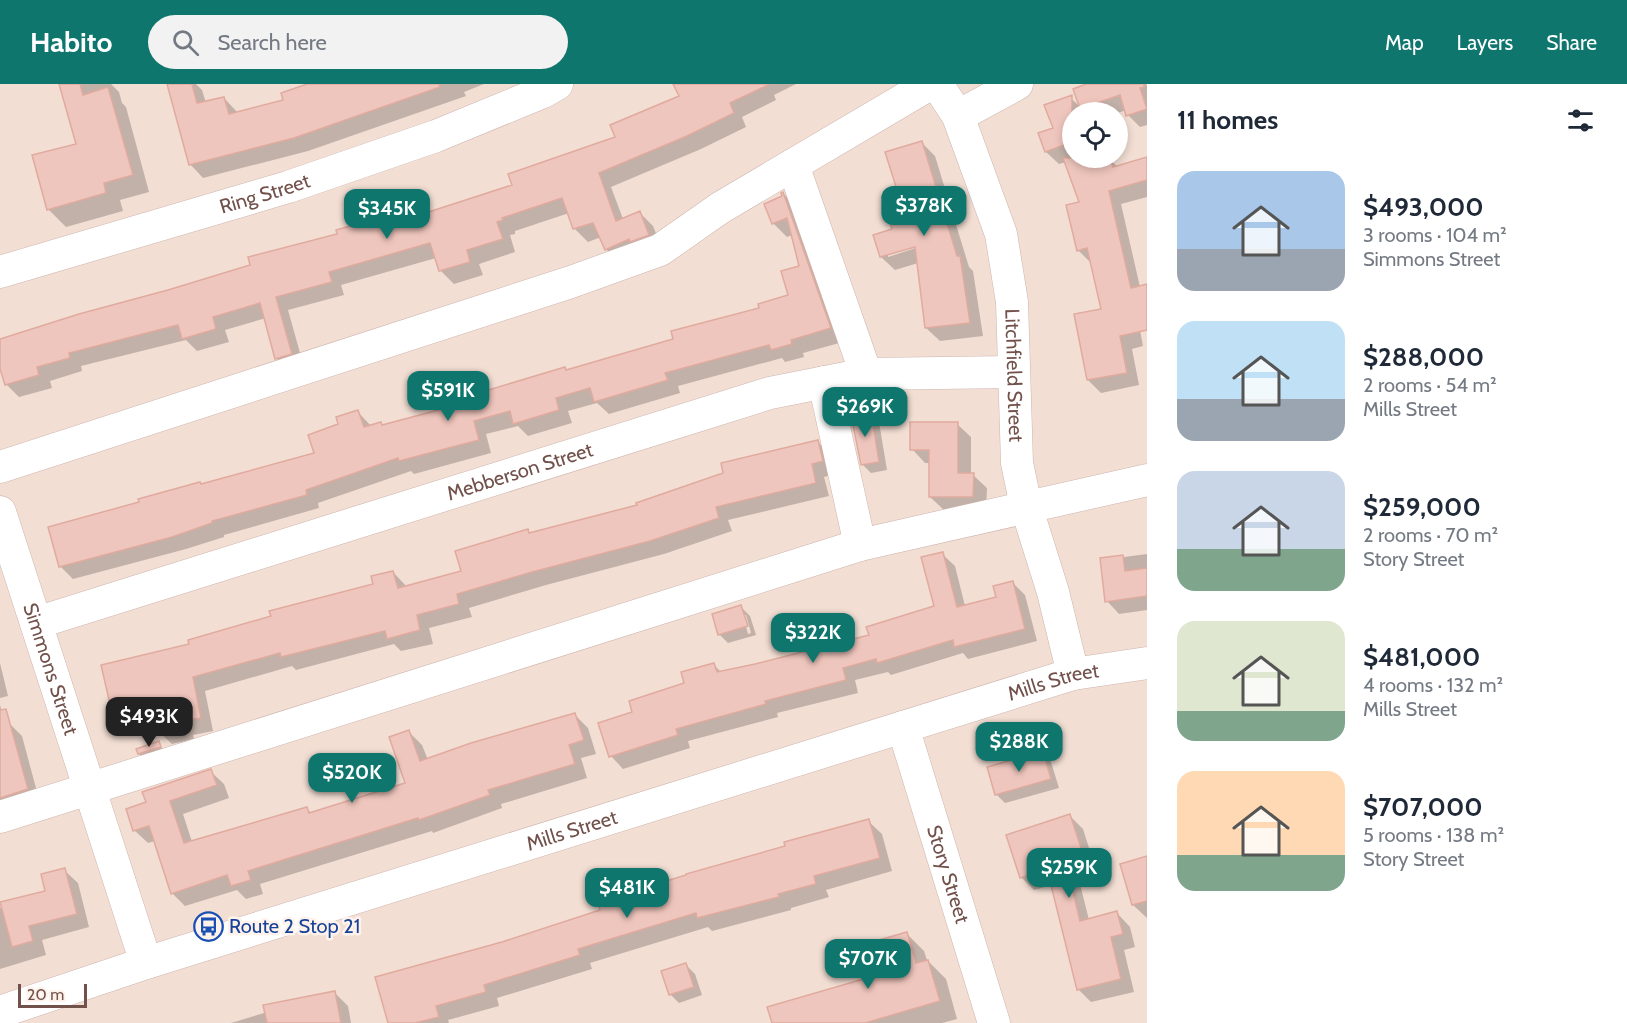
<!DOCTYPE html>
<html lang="en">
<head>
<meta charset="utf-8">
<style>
	body { margin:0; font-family:Cabin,sans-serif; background:#f2f2f3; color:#1f2937; height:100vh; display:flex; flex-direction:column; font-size:22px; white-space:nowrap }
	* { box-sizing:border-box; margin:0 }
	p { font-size:20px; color:#747a83 }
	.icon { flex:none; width:33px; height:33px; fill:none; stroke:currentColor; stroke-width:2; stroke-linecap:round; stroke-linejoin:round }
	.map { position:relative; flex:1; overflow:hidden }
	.details { display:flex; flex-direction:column; background:#fff; width:480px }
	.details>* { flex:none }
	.buttons { position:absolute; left:1062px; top:18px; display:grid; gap:12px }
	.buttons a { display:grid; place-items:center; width:66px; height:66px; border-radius:50%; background:#fff; box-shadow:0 3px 9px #0003; font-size:30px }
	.scale { position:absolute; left:18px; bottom:15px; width:69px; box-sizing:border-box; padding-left:6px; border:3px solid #72514b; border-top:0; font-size:16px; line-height:21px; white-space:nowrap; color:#72514b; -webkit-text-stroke:4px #fef2ea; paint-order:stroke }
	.price { position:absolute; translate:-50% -51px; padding:0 14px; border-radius:12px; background:#0f766e; color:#fff; font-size:20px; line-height:39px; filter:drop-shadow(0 2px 3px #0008) }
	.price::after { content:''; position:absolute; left:50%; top:36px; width:18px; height:14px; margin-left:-9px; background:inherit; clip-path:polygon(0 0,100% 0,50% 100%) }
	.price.on { background:#222; color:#fff }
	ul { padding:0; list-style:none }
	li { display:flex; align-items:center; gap:18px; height:150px; padding:0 30px }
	li span { display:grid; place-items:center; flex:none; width:168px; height:120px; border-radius:18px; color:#555 }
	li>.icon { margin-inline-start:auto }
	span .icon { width:72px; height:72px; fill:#fffc; stroke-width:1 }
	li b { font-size:26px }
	h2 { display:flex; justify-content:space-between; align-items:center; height:72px; padding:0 30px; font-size:26px }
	header { display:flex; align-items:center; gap:36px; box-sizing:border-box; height:84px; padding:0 30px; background:#0f766e; color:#fff }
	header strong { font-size:28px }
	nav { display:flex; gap:33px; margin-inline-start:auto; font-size:21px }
	.search { width:420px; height:54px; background:#f2f2f3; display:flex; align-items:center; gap:15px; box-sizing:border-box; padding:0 21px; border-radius:33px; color:#747a83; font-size:22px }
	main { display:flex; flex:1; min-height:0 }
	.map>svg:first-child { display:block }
	.residential { fill:#f2ded3; fill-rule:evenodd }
	.shadow { fill:#0003; fill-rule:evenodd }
	.building { fill:#efc6bd; stroke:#e1aa9e; stroke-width:1.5 }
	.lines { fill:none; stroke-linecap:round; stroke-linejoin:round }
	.minor-casing { stroke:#ceb5ae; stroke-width:33 }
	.minor { stroke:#fff; stroke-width:32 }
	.labels { text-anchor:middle; stroke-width:5; stroke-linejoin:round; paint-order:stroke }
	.street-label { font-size:20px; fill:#72514b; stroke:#fef2ea }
	.transit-label { font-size:20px; fill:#164399; stroke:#fef2ea; text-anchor:start }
</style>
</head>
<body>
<header>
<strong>Habito</strong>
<div class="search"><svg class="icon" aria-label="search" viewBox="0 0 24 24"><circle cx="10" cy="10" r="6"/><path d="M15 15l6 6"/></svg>Search here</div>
<nav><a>Map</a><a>Layers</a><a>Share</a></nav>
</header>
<main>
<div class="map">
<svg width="1147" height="939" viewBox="0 0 1147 939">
	<rect width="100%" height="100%" fill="#fbede4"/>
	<path class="residential" d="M0 0H1147V939H0ZM1072 28H1118V74H1072Z"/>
	<path class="shadow" d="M61 0H111L119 8 122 19 126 23 149 108 120 116 123 127 66 143 48 125 78 61Z
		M169 0H196L202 6 206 19 224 14 238 29 285 17 311 0H484L464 8 466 12 308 67 203 94 190 80Z
		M684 0H796L774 11 776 16 742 33 746 43 701 65 611 103 623 135 640 129 653 142 662 164 620 179 606 165 601 153 588 158 575 145 569 129 515 147V150L510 151 515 168 479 180 483 191 454 200 441 187 436 174 341 201 344 211 288 226 304 283 290 287 276 274 266 234 225 246 229 258 197 267 186 256 81 282 82 287 50 297 52 304 19 313 6 300 0 280V256L252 182 407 127 414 135 514 102 617 54 681 13Z
		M1091 0H1146L1147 2V41L1140 43 1128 31 1126 26 1118 29 1086 28 1084 27V28H1072V74H1100L1101 77 1108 74 1118 83 1147 75V113L1121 120 1140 203 1147 201V239L1139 241 1143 262 1132 265 1139 301 1101 309 1088 296 1103 226 1091 179 1078 166 1081 119 1066 78 1059 80 1046 68 1070 13 1081 24Z
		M921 58 935 72 969 183 973 187 983 252 940 257 926 244 918 179 895 186 881 173 875 152 894 146ZM921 159 922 162 888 173V170Z
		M783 109 796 123 843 258 803 269 804 273 785 278 782 274 678 302 680 309 609 330 597 319 568 327 572 339 528 352 518 342 486 350 491 369 414 390 411 387 318 419 319 424 224 451V453L186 465 73 495 60 482 202 402 316 370 340 341 357 327 371 342H383L488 314 567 287 675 256 790 212 800 183 792 151 787 153 774 140 766 121 783 113Z
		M871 329 879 338 887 386 871 389 862 380Z
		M957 340 971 353V391H973L987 404 986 426H944L930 413V379H925L912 365Z
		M818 358 831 371 836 390 824 393 829 412 728 436 732 447 664 470 546 501 469 524 472 533 429 544 433 560 401 567 394 560 296 586 292 582 205 607 213 647 193 651 194 655 172 660 158 647 156 639 128 646 115 632 191 562 375 501 393 488 407 503 463 488 527 447 531 450 639 422Z
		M942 470 955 482 965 522 998 514 1012 498 1025 511 1037 557 968 575 963 569 891 591 888 588 855 596 858 609 777 629 778 633 688 657 690 664 623 685 611 672 634 629 686 600 714 581 722 589 870 552 936 523Z
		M1147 470V526L1119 530 1107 517 1101 476Z
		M741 523 750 532 756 551 728 559 719 550ZM743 531H746L751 549 748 550Z
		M0 579 8 612 0 614Z
		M0 621 5 639 8 638 22 652 40 719 0 727Z
		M575 631 588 644 596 670 581 674 587 694 501 720 502 724 433 749 432 747 260 800 263 810 246 815 237 806 185 822 172 809 155 757 148 759 134 746 148 719 210 687 224 700 229 714 183 730 192 758 307 725 311 729 407 700 409 648 422 661 428 676Z
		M158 659 164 667 143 674 139 670 138 666Z
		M1042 669 1051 678 1059 704 1005 719 996 710Z
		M1069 731 1083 745 1096 786 1078 792 1089 836 1117 829 1130 843 1135 863 1124 866 1134 908 1091 918 1078 905 1052 801 1034 806 1021 793Z
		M868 737 882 750 892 787 826 806 829 813 791 824V826L712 847 708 843 590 879 592 885 497 914 499 922 448 936 449 939H389L503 859Z
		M1147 774V834L1133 821 1122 781Z
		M64 786 78 799 89 843 42 856 46 871 0 885V824L47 808Z
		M906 849 924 867 927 876 946 895 957 935 942 939H773L876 893Z
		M686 881 695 890 702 911 679 919 670 910Z
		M334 908 348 922 351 939H231Z"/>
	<path class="building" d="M59 0H80L83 11 108 3 133 91 104 99 106 109 47 126 32 71 76 60Z
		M167 0H192L197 19 224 13 229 30 283 16 281 9 307 0H439L440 3 294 54 189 81Z
		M673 0H770L730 19 734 29 687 52 599 89 616 137 640 127 649 151 630 158 629 155 605 166 593 139 573 145 562 114 502 134 503 136 497 138 503 155 467 166 470 178 439 187 430 159 329 188 332 198 276 213 292 270 275 275 260 219 213 233 216 245 182 255 178 241 69 269 70 274 37 283 39 291 5 301 0 285V255L79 230 168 206 250 181 248 173 337 150 336 146 407 126 410 134 512 101 508 90 615 53 610 41 679 12Z
		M1086 0H1144V3L1140 4 1147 25 1126 32 1120 11 1080 25 1073 5Z
		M1072 11V58L1045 68 1038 49 1053 44 1044 21Z
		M922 57 957 172H960L970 239 925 244 915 163 880 173 873 151 892 145 882 113 898 109 885 68Z
		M1147 73V96L1109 107 1131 204 1147 200V246L1120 252 1127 289 1087 296 1074 230 1101 225 1087 164 1077 167 1066 121 1079 118 1063 74H1109L1113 83Z
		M783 108 831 244 791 256 792 260 771 266 769 261 665 289 668 296 594 318 590 304 556 314 559 326 513 340 510 327 474 337 479 356 399 377 398 374 306 406 307 411 212 437V439L172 453 59 483 48 443 139 418 138 415 200 398 201 400 314 369 308 351 338 340 336 333 358 326 364 343 381 338 382 341 487 313 485 307 565 283 566 286 673 255 671 247 759 224 758 220 788 211 781 187 799 182 787 134 772 140 764 120 782 112 781 109Z
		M871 328 879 378 861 381 851 331Z
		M910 338H958V389H974L973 413H929V366H910Z
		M818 356 823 377 812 380 816 399 716 423 719 434 650 457 532 488 457 510 459 520 417 531 420 546 387 555 385 547 281 573 280 569 193 593 201 634 180 637 181 642 157 648 151 624 113 633 101 581 189 560 188 556 271 532 269 527 373 500 371 492 393 487 398 504 461 487 455 467 528 445 529 449 637 421 636 419 723 389 721 379Z
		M943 468 957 523 996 513 993 502 1013 497 1025 545 954 563 953 556 877 579 876 575 843 584 846 596 765 617 766 620 676 645 678 651 609 673 598 639 632 628 629 617 684 599 681 588 714 579 717 588 755 580 869 551 866 543 934 522 921 473Z
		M1123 471 1125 487 1147 484V512L1105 518 1100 474Z
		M741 521 748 542 718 551 712 530Z
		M6 625 28 705 0 714V626Z
		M575 629 584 656 569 661 575 680 488 706 490 711 419 736 418 734 248 787 251 796 231 802 227 791 171 810 149 742 133 747 126 725 146 718 142 708 211 685 217 701 170 717 184 759 307 723 309 729 405 699 389 653 409 646 420 677 471 659Z
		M159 657 161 663 138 670 136 665Z
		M1043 667 1051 695 995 711 987 683Z
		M1070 730 1084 773 1066 779 1080 837 1117 827 1123 850 1111 853 1121 895 1077 906 1047 785 1020 794 1006 751Z
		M869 735 880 774 814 792 816 800 778 810 779 813 697 834 696 829 578 865 580 871 484 901 486 908 436 922 439 933 415 939H388L375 893 502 858 600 826 598 818 686 791V790L785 762 784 758Z
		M1147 772V817L1132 821 1120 780Z
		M65 784 77 830 29 842 33 857 12 863 0 818 45 807 41 790Z
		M907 848 916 879 928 876 940 917 865 939H772L767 923 874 892 865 860Z
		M686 879 694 903 669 911 661 887Z
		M335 907 341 939H267L263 921Z"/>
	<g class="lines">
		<defs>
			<g id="minor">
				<path id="s1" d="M937 0 958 32 1001 150 1012 218 1017 379 1026 422 1053 508 1073 590"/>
				<path d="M958 32 1017 0"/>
				<path d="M793 81 866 290"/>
				<path id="s2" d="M0 188 288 103 436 52 543 8 557 0"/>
				<path d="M824 298 860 461"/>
				<path d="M0 383 571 198 660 166 720 124 930 0"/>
				<path id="s3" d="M0 428 146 879"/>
				<path id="s4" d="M36 539 770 309 866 290 1013 288"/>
				<path id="s5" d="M903 643 994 939"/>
				<path d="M0 733 860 461 1147 396"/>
				<path id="s6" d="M0 928 146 879 1073 590 1147 579"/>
			</g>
		</defs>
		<use href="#minor" class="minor-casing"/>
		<use href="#minor" class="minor"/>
	</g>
	<defs>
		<symbol id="bus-ring" viewBox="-11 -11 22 22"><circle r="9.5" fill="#fef2ea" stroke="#1a4fb4" stroke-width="1.5"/><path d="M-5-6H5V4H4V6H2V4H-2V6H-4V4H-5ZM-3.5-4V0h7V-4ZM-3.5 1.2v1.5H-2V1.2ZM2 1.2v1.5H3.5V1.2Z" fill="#1a4fb4"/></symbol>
	</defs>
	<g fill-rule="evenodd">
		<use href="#bus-ring" x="192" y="826" width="33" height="33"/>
	</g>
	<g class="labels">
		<g class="street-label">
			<text dy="7" stroke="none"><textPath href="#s2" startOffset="276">Ring Street</textPath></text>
			<text dy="7" stroke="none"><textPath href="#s1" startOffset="306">Litchfield Street</textPath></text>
			<text dy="7" stroke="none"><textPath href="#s4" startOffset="507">Mebberson Street</textPath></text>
			<text dy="7" stroke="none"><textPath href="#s3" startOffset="165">Simmons Street</textPath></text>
			<text dy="7" stroke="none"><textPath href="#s6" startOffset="1104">Mills Street</textPath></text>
			<text dy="7" stroke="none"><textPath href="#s6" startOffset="600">Mills Street</textPath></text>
			<text dy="7" stroke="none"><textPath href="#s5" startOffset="154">Story Street</textPath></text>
		</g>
		<g class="transit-label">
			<text x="229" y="849">Route 2 Stop 21</text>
		</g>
	</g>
</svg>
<div class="buttons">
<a><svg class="icon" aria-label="locate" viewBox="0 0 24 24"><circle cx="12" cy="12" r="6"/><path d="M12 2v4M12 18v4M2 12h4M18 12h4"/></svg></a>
</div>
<div class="scale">20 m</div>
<b class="price" style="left:924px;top:153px">$378K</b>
<b class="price" style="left:387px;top:156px">$345K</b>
<b class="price" style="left:448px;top:338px">$591K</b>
<b class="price" style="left:865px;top:354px">$269K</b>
<b class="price" style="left:813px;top:580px">$322K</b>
<b class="price on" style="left:149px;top:664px">$493K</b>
<b class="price" style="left:1019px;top:689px">$288K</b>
<b class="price" style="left:352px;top:720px">$520K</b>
<b class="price" style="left:1069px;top:815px">$259K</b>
<b class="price" style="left:627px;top:835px">$481K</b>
<b class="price" style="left:868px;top:906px">$707K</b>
</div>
<section class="details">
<h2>11 homes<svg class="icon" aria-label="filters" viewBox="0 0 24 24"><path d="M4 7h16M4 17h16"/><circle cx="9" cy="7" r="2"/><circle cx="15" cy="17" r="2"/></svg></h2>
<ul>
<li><span style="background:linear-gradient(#a9c7e8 65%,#9aa5b1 0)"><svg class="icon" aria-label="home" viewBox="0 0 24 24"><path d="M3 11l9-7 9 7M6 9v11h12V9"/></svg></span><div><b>$493,000</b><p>3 rooms · 104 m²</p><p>Simmons Street</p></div></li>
<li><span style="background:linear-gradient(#bfe0f5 65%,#9aa5b1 0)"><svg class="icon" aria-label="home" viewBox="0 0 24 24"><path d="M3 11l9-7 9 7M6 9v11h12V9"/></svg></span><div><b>$288,000</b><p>2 rooms · 54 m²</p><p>Mills Street</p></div></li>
<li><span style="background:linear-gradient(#c9d6e8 65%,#7fa58c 0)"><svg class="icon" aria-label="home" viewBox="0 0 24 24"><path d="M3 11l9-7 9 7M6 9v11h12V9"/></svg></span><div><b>$259,000</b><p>2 rooms · 70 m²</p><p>Story Street</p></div></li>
<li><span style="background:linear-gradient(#dfe7d0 75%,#7fa58c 0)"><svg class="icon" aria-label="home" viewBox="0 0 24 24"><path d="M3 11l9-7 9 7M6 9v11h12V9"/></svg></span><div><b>$481,000</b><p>4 rooms · 132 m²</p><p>Mills Street</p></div></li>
<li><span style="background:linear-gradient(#ffd9b3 70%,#7fa58c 0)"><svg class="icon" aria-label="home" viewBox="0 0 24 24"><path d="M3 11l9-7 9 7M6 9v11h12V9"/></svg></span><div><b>$707,000</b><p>5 rooms · 138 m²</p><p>Story Street</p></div></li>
</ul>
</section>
</main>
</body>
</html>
